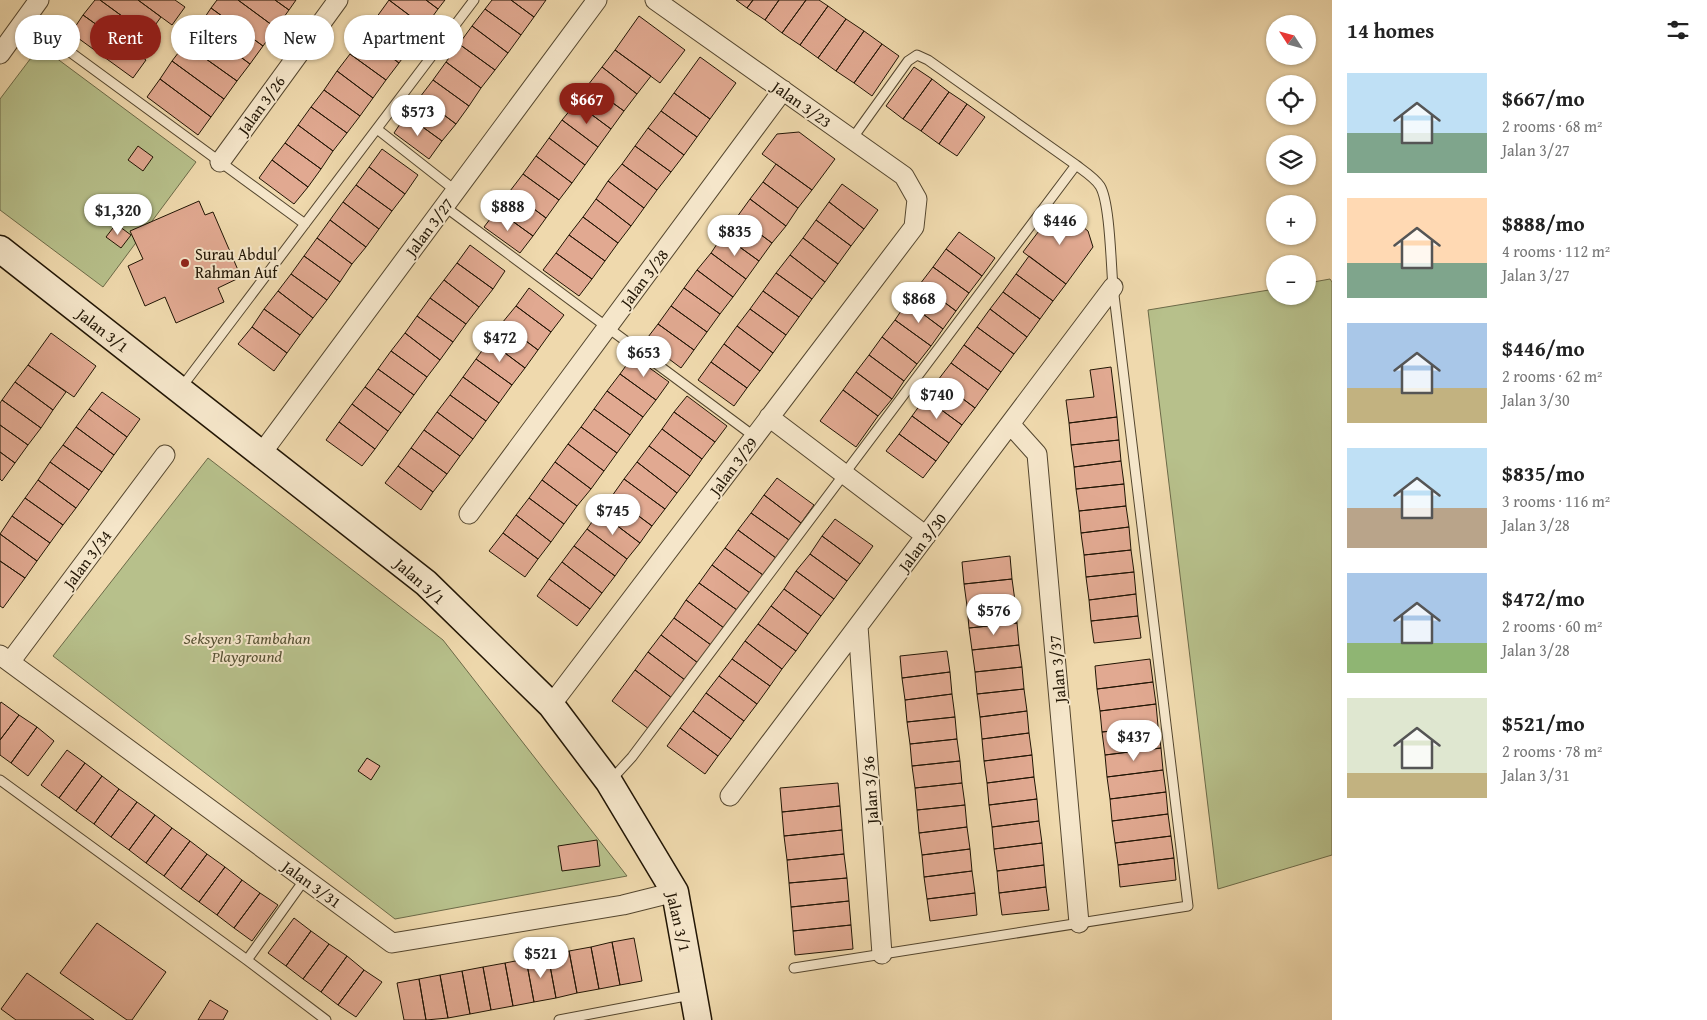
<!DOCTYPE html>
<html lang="en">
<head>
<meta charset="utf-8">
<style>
	body { margin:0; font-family:"Gentium Book Plus",serif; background:#f6f6f6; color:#222; height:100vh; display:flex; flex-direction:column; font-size:19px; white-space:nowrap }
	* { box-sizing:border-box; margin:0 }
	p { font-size:16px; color:#767676 }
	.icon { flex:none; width:28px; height:28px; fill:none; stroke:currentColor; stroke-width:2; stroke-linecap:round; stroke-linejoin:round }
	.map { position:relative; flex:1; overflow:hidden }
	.drawer { display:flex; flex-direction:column; background:#fff; width:375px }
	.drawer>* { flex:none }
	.guide { position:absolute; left:15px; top:15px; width:475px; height:45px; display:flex; gap:10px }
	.needle { width:32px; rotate:306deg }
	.controls { position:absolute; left:1266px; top:15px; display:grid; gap:10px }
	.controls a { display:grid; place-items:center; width:50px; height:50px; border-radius:50%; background:#fff; box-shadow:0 1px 4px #0004; font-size:25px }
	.price { position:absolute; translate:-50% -42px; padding:0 11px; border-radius:18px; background:#fff; color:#222; font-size:16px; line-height:32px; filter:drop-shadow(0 1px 2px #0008) }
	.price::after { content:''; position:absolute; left:50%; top:30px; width:15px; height:11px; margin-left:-8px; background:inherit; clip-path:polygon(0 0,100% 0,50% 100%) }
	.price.selected { background:#8f2418; color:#fff }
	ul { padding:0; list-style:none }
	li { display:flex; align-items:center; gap:15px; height:125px; padding:0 15px }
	li span { display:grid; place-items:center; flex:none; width:140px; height:100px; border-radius:0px; color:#555 }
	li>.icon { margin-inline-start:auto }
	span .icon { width:60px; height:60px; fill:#fffc; stroke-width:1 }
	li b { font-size:21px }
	h2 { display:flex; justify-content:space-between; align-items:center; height:60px; padding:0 15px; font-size:21px }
	.chip { padding:0 18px; border-radius:22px; background:#fff; box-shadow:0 1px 4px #0004; font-size:18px; line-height:45px }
	.chip.selected { background:#8f2418; color:#fff }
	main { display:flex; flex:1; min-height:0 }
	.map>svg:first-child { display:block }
	.green { fill:#b7c08b; stroke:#6c6a48 }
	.building { fill:#e1a991; stroke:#211504 }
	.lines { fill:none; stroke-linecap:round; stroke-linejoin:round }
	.lane-casing { stroke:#54462e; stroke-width:11 }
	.street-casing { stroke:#54462e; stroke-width:21 }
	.secondary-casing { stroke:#211504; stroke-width:29 }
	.lane { stroke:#f5e6ca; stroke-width:9 }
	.street { stroke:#f5e6ca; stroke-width:19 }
	.secondary { stroke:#f5e6ca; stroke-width:26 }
	.poi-dot { fill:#8f2418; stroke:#f5e6ca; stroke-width:2 }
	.labels { text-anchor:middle; stroke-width:4; stroke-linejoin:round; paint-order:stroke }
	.street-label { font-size:16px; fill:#211504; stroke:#f5e6ca }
	.poi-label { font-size:16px; fill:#211504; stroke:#f5e6ca; text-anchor:start }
	.park-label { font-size:16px; font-style:italic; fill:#565133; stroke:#f5e6ca }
</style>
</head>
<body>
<main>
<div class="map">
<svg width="1332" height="1020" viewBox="0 0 1332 1020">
	<rect width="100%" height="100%" fill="#efd9ad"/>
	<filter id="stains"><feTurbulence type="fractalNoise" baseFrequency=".004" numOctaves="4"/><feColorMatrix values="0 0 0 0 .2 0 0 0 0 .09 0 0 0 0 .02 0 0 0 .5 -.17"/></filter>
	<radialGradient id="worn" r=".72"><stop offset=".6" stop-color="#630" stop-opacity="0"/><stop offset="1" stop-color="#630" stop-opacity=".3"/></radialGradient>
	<path class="green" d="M40 46 196 162 103 287 0 210V99Z
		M1330 279 1332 282V855L1218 889 1148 310 1275 289V296H1308V283Z
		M208 458 443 640 627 876 395 919 53 656Z"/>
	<path class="building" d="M95 0H100L148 35 136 53 83 15Z
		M100 0H138L161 17 148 35Z
		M138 0H175L185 7 172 25Z
		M217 0H238L276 28 263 46 211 8Z
		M238 0H275L289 10 276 28Z
		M275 0H296L289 10Z
		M389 0H426L438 9 425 27Z
		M389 0 425 27 412 45 376 18Z
		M426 0H445L438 9Z
		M492 0H511L534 17 521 35 485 9Z
		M511 0H546L534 17Z
		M736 0H753L747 8Z
		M753 0H779L765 20 747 8Z
		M779 0H806L782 33 765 20Z
		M806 0H819L828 6 800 45 782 33Z
		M828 6 846 19 818 58 800 45Z
		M211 8 263 46 250 64 199 26Z
		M485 9 521 35 508 53 472 26Z
		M83 15 146 60 133 78 71 33Z
		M639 16 685 50 660 83 615 50Z
		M376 18 412 45 399 63 363 36Z
		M846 19 864 31 836 71 818 58Z
		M199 26 250 64 237 81 185 44Z
		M472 26 508 53 495 70 459 44Z
		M864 31 882 44 854 83 836 71Z
		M363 36 399 63 386 80 350 54Z
		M185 44 237 81 224 99 172 61Z
		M459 44 495 70 481 88 446 62Z
		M882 44 899 56 872 96 854 83Z
		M615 50 651 76 637 94 602 67Z
		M350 54 386 80 373 98 337 71Z
		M700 57 736 83 710 119 674 93Z
		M172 61 224 99 211 117 160 79Z
		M446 62 481 88 469 106 433 80Z
		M602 67 637 94 624 111 588 85Z
		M914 67 932 79 903 119 886 106Z
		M337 71 373 98 360 116 324 90Z
		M160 79 211 117 198 135 147 97Z
		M932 79 949 92 921 131 903 119Z
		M433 80 469 106 456 124 420 97Z
		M588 85 624 111 611 129 576 103Z
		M324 90 360 116 347 133 311 107Z
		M949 92 967 104 939 144 921 131Z
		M674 93 710 119 697 137 661 111Z
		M420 97 456 124 442 141 406 115Z
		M576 103 611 129 598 147 562 120Z
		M967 104 985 117 957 156 939 144Z
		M311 107 347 133 333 151 298 125Z
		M661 111 697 137 684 155 648 128Z
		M406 115 442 141 429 159 394 133Z
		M562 120 598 147 585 165 549 138Z
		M298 125 333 151 321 169 285 143Z
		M648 128 684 155 671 172 635 146Z
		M799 132 835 159 812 190 762 154 777 134Z
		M549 138 585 165 572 183 536 156Z
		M285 143 321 169 308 187 272 160Z
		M138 146 153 157 143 171 128 160Z
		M635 146 671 172 657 190 622 164Z
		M382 149 418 175 405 194 369 167Z
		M536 156 572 183 559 200 523 174Z
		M272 160 308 187 294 204 259 178Z
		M622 164 657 190 644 208 608 181Z
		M776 164 812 190 798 208 763 182Z
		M369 167 405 194 392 211 356 185Z
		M523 174 559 200 546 218 510 191Z
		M608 181 644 208 631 226 596 199Z
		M763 182 798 208 786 226 750 199Z
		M842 184 878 210 864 229 829 202Z
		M356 185 392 211 379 229 343 202Z
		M510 191 546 218 533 236 497 210Z
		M596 199 631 226 618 243 583 217Z
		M750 199 786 226 772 243 737 217Z
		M199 201 205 215 213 212 241 277 218 288 224 302 176 323 165 297 145 306 128 266 143 259 130 231Z
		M343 202 379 229 366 247 330 220Z
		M829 202 864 229 851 246 816 220Z
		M1057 207 1088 231 1093 247 1066 284 1023 252Z
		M497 210 533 236 520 253 484 227Z
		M583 217 618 243 605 261 569 235Z
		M737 217 772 243 759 261 723 235Z
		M330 220 366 247 352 264 317 238Z
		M816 220 851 246 838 264 803 238Z
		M116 224 131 235 121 248 106 237Z
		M959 232 995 258 982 276 946 249Z
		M569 235 605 261 592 279 556 253Z
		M723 235 759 261 746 279 711 253Z
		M317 238 352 264 340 282 304 256Z
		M803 238 838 264 825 282 790 255Z
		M470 245 505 271 493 289 457 263Z
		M946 249 982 276 969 293 933 267Z
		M556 253 592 279 579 296 543 270Z
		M711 253 746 279 733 297 697 270Z
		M790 255 825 282 812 299 776 273Z
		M304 256 340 282 327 300 291 274Z
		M1029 256 1066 284 1053 301 1016 274Z
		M457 263 493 289 479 307 444 280Z
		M933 267 969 293 956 311 920 284Z
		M697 270 733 297 720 314 684 288Z
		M776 273 812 299 799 317 763 291Z
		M291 274 327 300 313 318 278 291Z
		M1016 274 1053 301 1040 319 1003 292Z
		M444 280 479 307 466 324 430 298Z
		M920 284 956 311 943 329 907 302Z
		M529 288 564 315 551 332 516 306Z
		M684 288 720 314 707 332 671 306Z
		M278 291 313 318 300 335 264 309Z
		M763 291 799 317 786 335 750 309Z
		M1003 292 1040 319 1027 337 990 309Z
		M430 298 466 324 453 342 417 316Z
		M907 302 943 329 931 346 895 320Z
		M516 306 551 332 538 350 502 323Z
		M671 306 707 332 694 350 658 324Z
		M264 309 300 335 287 353 252 327Z
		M750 309 786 335 773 353 737 326Z
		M990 309 1027 337 1014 354 977 327Z
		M417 316 453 342 440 360 405 333Z
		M895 320 931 346 917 364 882 337Z
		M502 323 538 350 525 368 489 341Z
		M658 324 694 350 681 368 645 341Z
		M737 326 773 353 760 371 724 344Z
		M252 327 287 353 274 371 238 344Z
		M977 327 1014 354 1001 372 964 345Z
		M51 333 96 366 74 397 28 365Z
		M405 333 440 360 427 377 391 351Z
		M882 337 917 364 904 381 869 355Z
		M489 341 525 368 512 385 476 359Z
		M724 344 760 371 747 388 711 362Z
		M964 345 1001 372 988 390 951 363Z
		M391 351 427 377 414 395 378 369Z
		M869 355 904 381 892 399 856 372Z
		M633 356 669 382 656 400 620 374Z
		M476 359 512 385 499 403 463 377Z
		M711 362 747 388 734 406 698 380Z
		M951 363 988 390 975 408 938 380Z
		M28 365 66 392 53 410 15 382Z
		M1111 367 1117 417 1069 423 1066 400 1094 397 1090 370Z
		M378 369 414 395 401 413 365 387Z
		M856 372 892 399 878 416 843 390Z
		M620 374 656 400 643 417 607 391Z
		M463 377 499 403 486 421 450 395Z
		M938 380 975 408 962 425 925 398Z
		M15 382 53 410 41 428 2 400Z
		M365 387 401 413 388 431 352 404Z
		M843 390 878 416 856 447 820 421Z
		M607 391 643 417 630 435 594 409Z
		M102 392 140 419 127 437 89 409Z
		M450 395 486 421 473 439 437 412Z
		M687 396 727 426 715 442 674 412Z
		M925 398 962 425 949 443 912 416Z
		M2 400 41 428 28 445 0 425V403Z
		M352 404 388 431 375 449 339 422Z
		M89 409 127 437 114 455 76 427Z
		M594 409 630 435 617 453 581 427Z
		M437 412 473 439 460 456 424 430Z
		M674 412 715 442 702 459 662 429Z
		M912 416 949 443 936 461 899 434Z
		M1117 417 1119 440 1071 445 1069 423Z
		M339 422 375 449 362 466 326 440Z
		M0 425 28 445 15 463 0 452Z
		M76 427 114 455 102 472 63 445Z
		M581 427 617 453 604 471 568 444Z
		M662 429 702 459 690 476 649 446Z
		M424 430 460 456 447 474 411 448Z
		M899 434 936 461 923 478 886 451Z
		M1119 440 1121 461 1074 467 1071 445Z
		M568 444 604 471 591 489 555 462Z
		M63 445 102 472 89 490 50 462Z
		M649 446 690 476 677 493 637 462Z
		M411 448 447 474 433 492 398 466Z
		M0 452 15 463 2 481 0 479Z
		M1121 461 1124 484 1076 489 1074 467Z
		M50 462 89 490 76 508 38 480Z
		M555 462 591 489 577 506 542 480Z
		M637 462 677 493 665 509 624 479Z
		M398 466 433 492 421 510 385 483Z
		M777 478 814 505 801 523 764 495Z
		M624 479 665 509 652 526 612 496Z
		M38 480 76 508 63 525 25 498Z
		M542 480 577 506 564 524 529 498Z
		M1124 484 1126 506 1079 511 1076 489Z
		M764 495 801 523 789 540 751 513Z
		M612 496 652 526 640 543 599 512Z
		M25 498 63 525 50 543 12 516Z
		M529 498 564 524 551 542 516 515Z
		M1126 506 1129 527 1081 533 1079 511Z
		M599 512 640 543 627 559 587 529Z
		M751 513 789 540 776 558 738 530Z
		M516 515 551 542 538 559 503 533Z
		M12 516 50 543 37 561 0 534Z
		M835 519 873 546 860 564 822 536Z
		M1129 527 1131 550 1084 555 1081 533Z
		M587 529 627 559 615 576 574 546Z
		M738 530 776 558 763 575 725 548Z
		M503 533 538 559 525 577 489 551Z
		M0 534 37 561 25 578 0 561Z
		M822 536 860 564 847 581 810 554Z
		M574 546 615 576 602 593 562 562Z
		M725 548 763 575 750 593 712 565Z
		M1131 550 1134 572 1086 577 1084 555Z
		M810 554 847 581 834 599 796 571Z
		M1010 556 1012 579 964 584 962 562Z
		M0 561 25 578 3 608 0 606Z
		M562 562 602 593 590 609 549 579Z
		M712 565 750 593 737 610 699 583Z
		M796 571 834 599 821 616 784 589Z
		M1134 572 1136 594 1089 600 1086 577Z
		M549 579 590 609 577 626 537 596Z
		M1012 579 1015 601 967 606 964 584Z
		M699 583 737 610 724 628 686 600Z
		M784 589 821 616 808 634 771 606Z
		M1136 594 1138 616 1091 621 1089 600Z
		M686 600 724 628 711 645 674 618Z
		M1015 601 1017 623 969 628 967 606Z
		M771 606 808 634 796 651 758 624Z
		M1138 616 1141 638 1094 643 1091 621Z
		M674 618 711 645 698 663 661 635Z
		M1017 623 1019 645 972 650 969 628Z
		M758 624 796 651 782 669 745 641Z
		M661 635 698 663 685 680 648 652Z
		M745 641 782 669 770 686 732 659Z
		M1019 645 1022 667 975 672 972 650Z
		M947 651 950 672 902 678 900 656Z
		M648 652 685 680 672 698 635 670Z
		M732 659 770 686 757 704 719 676Z
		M1150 659 1153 682 1097 689 1095 666Z
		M1022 667 1024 689 977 694 975 672Z
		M635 670 672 698 649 729 612 701Z
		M950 672 952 694 905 700 902 678Z
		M719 676 757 704 744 721 706 693Z
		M1153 682 1156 704 1100 711 1097 689Z
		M1024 689 1027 711 980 717 977 694Z
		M706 693 744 721 731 739 693 711Z
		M952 694 955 717 907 722 905 700Z
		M1 702 19 715 0 740V704Z
		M1156 704 1158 726 1102 732 1100 711Z
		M693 711 731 739 718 756 680 728Z
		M1027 711 1029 733 982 739 980 717Z
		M19 715 37 727 11 763 0 755V740Z
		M955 717 957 739 910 744 907 722Z
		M1158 726 1161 748 1105 755 1102 732Z
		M37 727 54 741 28 776 11 763Z
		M680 728 718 756 705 774 667 746Z
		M1029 733 1032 755 984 761 982 739Z
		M957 739 960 761 912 766 910 744Z
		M1161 748 1163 770 1107 777 1105 755Z
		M67 750 85 763 59 798 41 785Z
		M1032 755 1034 777 987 783 984 761Z
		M367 758 380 766 371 780 358 771Z
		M960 761 962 783 915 788 912 766Z
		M85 763 102 776 76 811 59 798Z
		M1163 770 1166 792 1110 799 1107 777Z
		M102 776 119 789 94 824 76 811Z
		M1034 777 1037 799 989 805 987 783Z
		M838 783 840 806 782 812 780 788Z
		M962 783 965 805 917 810 915 788Z
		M119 789 137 802 111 837 94 824Z
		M1166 792 1168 814 1112 821 1110 799Z
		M1037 799 1039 821 992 827 989 805Z
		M137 802 155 815 129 850 111 837Z
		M965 805 967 827 919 833 917 810Z
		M840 806 842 830 784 836 782 812Z
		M1168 814 1171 836 1115 843 1112 821Z
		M155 815 172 828 146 863 129 850Z
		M1039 821 1042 843 994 849 992 827Z
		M967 827 970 849 922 855 919 833Z
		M172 828 190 841 164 876 146 863Z
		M842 830 844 854 787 860 784 836Z
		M1171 836 1174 858 1118 865 1115 843Z
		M597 840 600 866 562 871 558 846Z
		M190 841 207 854 181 889 164 876Z
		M1042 843 1044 865 997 871 994 849Z
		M970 849 972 871 924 877 922 855Z
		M207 854 225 867 199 902 181 889Z
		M844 854 847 878 789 883 787 860Z
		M1174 858 1176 880 1120 887 1118 865Z
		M1044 865 1046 887 999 893 997 871Z
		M225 867 242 880 217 915 199 902Z
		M972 871 975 893 927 899 924 877Z
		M847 878 849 901 791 907 789 883Z
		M242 880 260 893 234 928 217 915Z
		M1046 887 1049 910 1002 915 999 893Z
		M260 893 278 905 252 941 234 928Z
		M975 893 977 915 930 921 927 899Z
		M849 901 851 925 793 931 791 907Z
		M294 918 311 931 286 966 268 953Z
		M97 923 166 972 132 1020H127L60 973Z
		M851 925 853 949 795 955 793 931Z
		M311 931 329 944 303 979 286 966Z
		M634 938 642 981 620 985 612 942Z
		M612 942 620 985 599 989 591 947Z
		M329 944 347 956 321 992 303 979Z
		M591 947 599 989 577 993 569 951Z
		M569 951 577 993 556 998 548 955Z
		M548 955 556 998 534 1002 526 959Z
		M347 956 364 970 338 1005 321 992Z
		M526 959 534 1002 513 1006 505 963Z
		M505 963 513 1006 491 1010 483 967Z
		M483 967 491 1010 470 1014 462 971Z
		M364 970 382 982 356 1017 338 1005Z
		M462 971 470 1014 448 1018 440 975Z
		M27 973 94 1020H16L1 1009Z
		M440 975 448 1018 426 1020 419 979Z
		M419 979 426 1020H404L397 983Z
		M210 1000 228 1011 223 1020H198Z"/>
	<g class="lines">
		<defs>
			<path id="lane" d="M25 19 305 224
				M377 129 456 191
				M444 206 755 437
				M181 388 474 0
				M0 780 247 960 326 1020
				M611 780 632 757 1076 165
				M247 960 305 879
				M794 968 1188 906 1113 287C1111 266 1110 202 1100 186 1095 178 1084 171 1076 165L928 60 917 55 908 61 852 139
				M559 1020 691 995"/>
			<path id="street" d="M0 54 39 0
				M220 162 338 0
				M769 417 926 536
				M1010 424 1037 454 1079 923
				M261 454 597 0
				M469 514 783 90
				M858 626 882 954
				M0 655 392 943 623 905 675 892
				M10 662 165 455
				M551 705 914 227 917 199 904 176 655 0
				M730 796 1113 287"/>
			<path id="secondary" d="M0 249 426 583 551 705 609 782 675 892 698 1020"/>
		</defs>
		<use href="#lane" class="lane-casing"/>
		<use href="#street" class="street-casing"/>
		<use href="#secondary" class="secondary-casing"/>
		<use href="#lane" class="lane"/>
		<use href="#street" class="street"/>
		<use href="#secondary" class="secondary"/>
	</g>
	<circle class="poi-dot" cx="185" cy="263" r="5"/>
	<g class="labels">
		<g class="street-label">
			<text transform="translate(802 104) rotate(35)" y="6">Jalan 3/23</text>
			<text transform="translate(261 105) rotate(-54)" y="6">Jalan 3/26</text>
			<text transform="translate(429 227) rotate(-53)" y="6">Jalan 3/27</text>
			<text transform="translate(644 278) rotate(-53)" y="6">Jalan 3/28</text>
			<text transform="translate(103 330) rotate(38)" y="6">Jalan 3/1</text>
			<text transform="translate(733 466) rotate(-53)" y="6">Jalan 3/29</text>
			<text transform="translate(922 542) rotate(-53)" y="6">Jalan 3/30</text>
			<text transform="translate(87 559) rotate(-53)" y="6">Jalan 3/34</text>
			<text transform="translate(420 581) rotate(41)" y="6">Jalan 3/1</text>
			<text transform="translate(1057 669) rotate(-95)" y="6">Jalan 3/37</text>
			<text transform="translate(870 790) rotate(-94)" y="6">Jalan 3/36</text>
			<text transform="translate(312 884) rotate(36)" y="6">Jalan 3/31</text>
			<text transform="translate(679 922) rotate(77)" y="6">Jalan 3/1</text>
		</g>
		<g class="poi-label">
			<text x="195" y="260">Surau Abdul<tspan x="195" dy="18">Rahman Auf</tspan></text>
		</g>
		<g class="park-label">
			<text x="247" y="644">Seksyen 3 Tambahan<tspan x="247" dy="18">Playground</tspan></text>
		</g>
	</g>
	<rect width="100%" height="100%" filter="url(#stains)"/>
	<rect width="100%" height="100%" fill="url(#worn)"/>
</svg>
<div class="controls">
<a><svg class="needle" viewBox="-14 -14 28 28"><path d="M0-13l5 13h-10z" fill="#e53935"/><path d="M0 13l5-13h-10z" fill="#767676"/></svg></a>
<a><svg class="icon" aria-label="locate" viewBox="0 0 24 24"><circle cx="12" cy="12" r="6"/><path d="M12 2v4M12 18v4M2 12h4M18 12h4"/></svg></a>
<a><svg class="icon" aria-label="layers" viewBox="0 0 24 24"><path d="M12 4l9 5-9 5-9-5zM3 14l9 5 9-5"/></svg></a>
<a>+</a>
<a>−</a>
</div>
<b class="price selected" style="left:587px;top:125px">$667</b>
<b class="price" style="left:418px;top:137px">$573</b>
<b class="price" style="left:508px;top:232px">$888</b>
<b class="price" style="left:118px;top:236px">$1,320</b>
<b class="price" style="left:1060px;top:246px">$446</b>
<b class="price" style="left:735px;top:257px">$835</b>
<b class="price" style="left:919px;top:324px">$868</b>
<b class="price" style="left:500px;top:363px">$472</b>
<b class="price" style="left:644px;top:378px">$653</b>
<b class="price" style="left:937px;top:420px">$740</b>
<b class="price" style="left:613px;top:536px">$745</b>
<b class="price" style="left:994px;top:636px">$576</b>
<b class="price" style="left:1134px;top:762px">$437</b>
<b class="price" style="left:541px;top:979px">$521</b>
<div class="guide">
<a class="chip">Buy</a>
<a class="chip selected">Rent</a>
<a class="chip">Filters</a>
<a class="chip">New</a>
<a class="chip">Apartment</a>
</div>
</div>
<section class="drawer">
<h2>14 homes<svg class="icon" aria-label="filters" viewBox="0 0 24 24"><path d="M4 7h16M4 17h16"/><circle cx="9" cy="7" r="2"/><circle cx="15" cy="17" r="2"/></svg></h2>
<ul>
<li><span style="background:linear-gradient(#bfe0f5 60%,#7fa58c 0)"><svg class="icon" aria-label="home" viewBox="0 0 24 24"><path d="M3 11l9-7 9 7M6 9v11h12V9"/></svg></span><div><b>$667/mo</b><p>2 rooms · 68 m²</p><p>Jalan 3/27</p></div></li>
<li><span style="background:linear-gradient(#ffd9b3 65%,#7fa58c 0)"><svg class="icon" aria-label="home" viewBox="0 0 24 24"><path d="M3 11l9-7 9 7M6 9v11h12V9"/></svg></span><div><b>$888/mo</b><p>4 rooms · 112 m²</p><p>Jalan 3/27</p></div></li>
<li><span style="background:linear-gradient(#a9c7e8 65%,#c2b280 0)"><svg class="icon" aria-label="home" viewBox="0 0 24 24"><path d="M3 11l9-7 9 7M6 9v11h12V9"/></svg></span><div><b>$446/mo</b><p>2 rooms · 62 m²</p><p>Jalan 3/30</p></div></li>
<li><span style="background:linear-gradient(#bfe0f5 60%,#b9a48a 0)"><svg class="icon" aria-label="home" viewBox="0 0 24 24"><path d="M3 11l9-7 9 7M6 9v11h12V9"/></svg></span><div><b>$835/mo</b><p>3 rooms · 116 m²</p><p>Jalan 3/28</p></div></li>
<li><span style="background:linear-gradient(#a9c7e8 70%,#8fb573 0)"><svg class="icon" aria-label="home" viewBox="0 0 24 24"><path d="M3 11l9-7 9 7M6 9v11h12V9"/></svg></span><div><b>$472/mo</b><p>2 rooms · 60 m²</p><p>Jalan 3/28</p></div></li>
<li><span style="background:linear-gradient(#dfe7d0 75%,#c2b280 0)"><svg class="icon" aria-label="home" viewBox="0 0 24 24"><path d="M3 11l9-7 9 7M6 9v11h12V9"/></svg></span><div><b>$521/mo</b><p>2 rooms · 78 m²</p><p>Jalan 3/31</p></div></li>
</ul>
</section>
</main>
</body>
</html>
